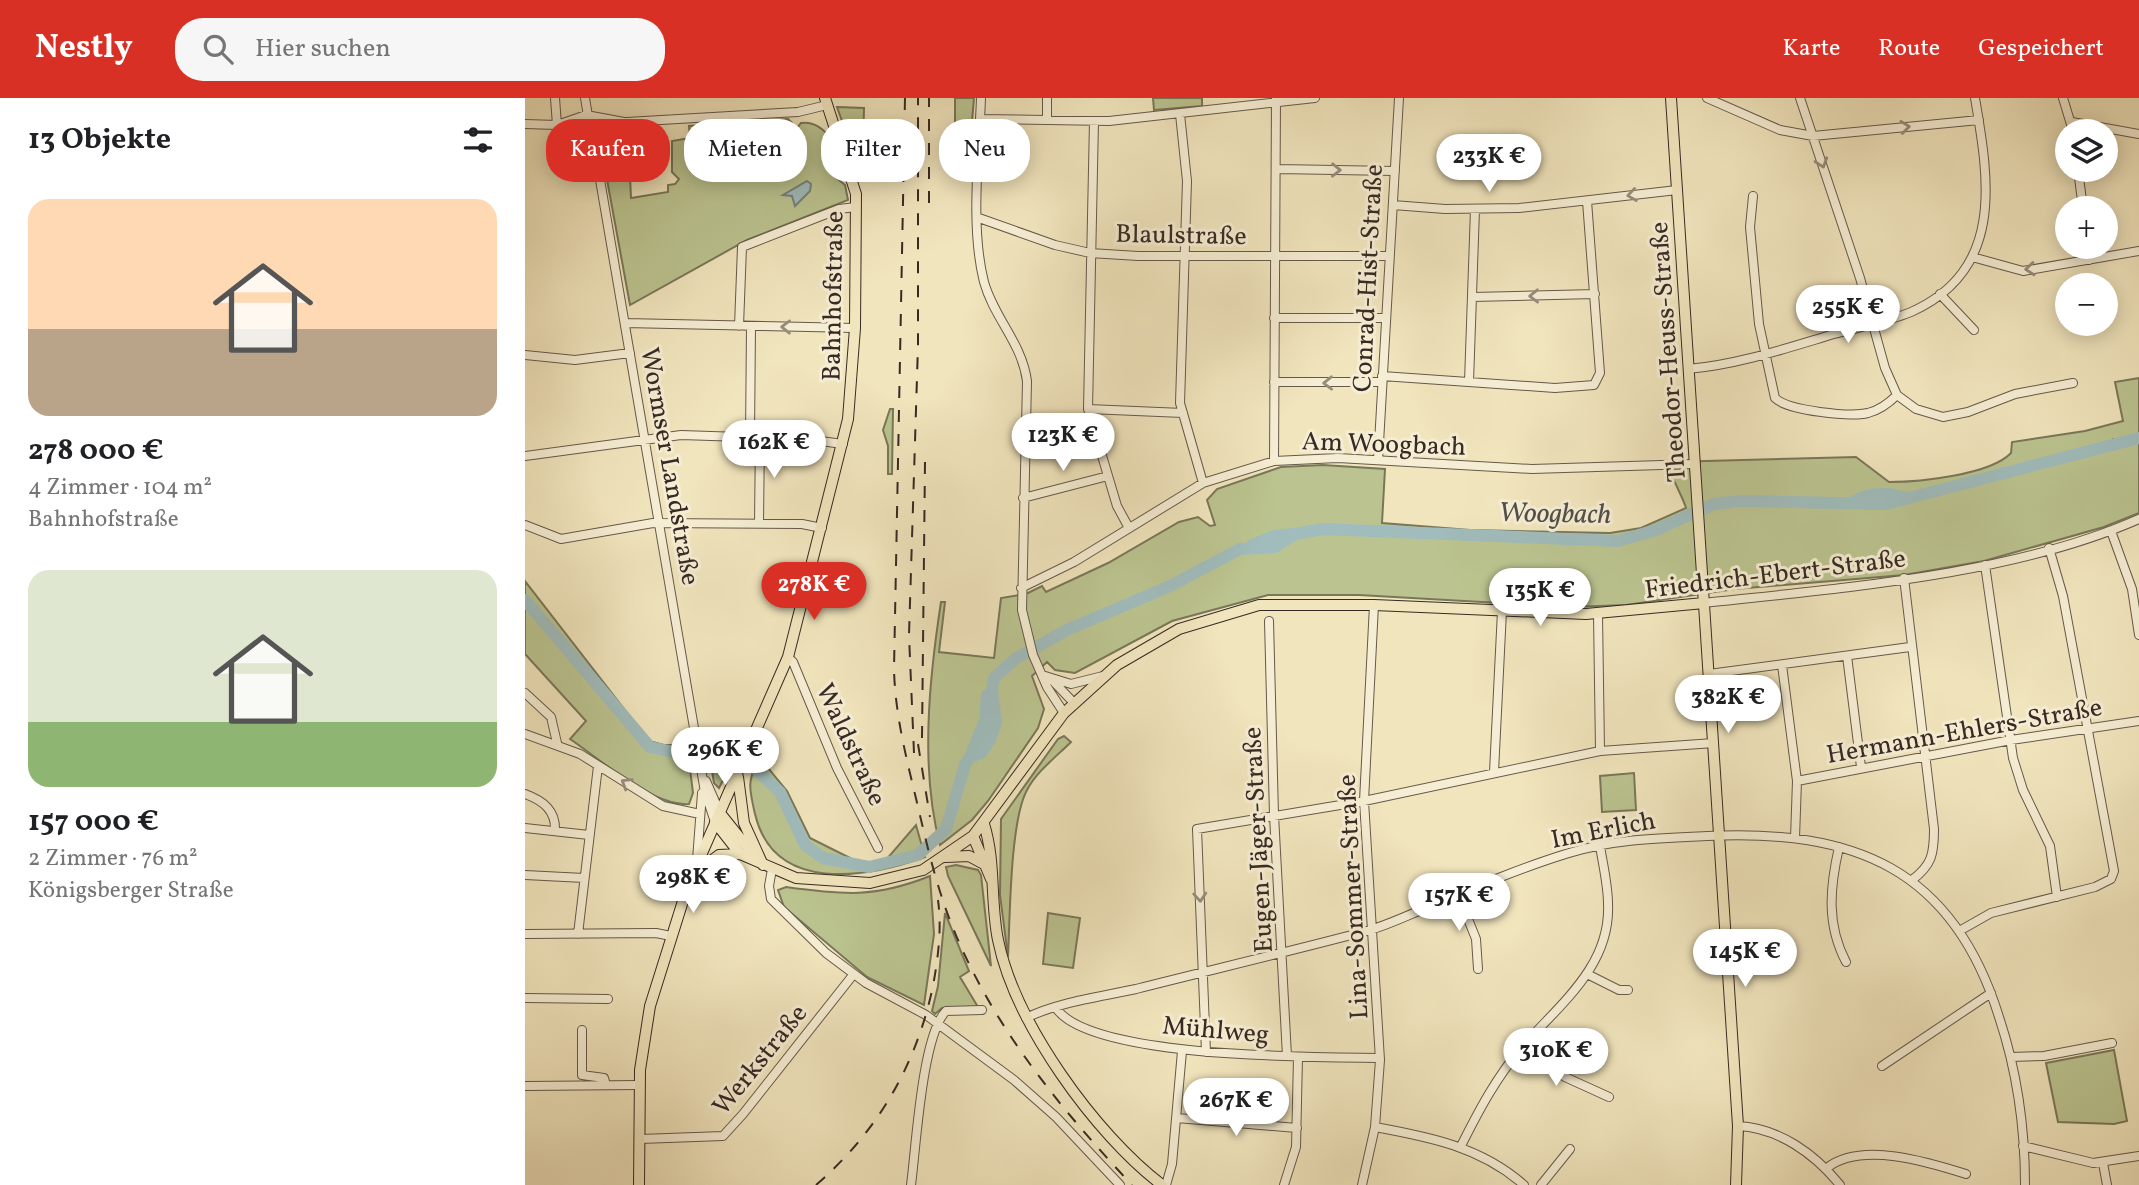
<!DOCTYPE html>
<html lang="de">
<head>
<meta charset="utf-8">
<style>
	body { margin:0; font-family:Vollkorn,serif; background:#f6f6f6; color:#202124; height:100vh; display:flex; flex-direction:column; font-size:26px; white-space:nowrap }
	* { box-sizing:border-box; margin:0 }
	p { font-size:23px; color:#757577 }
	.icon { flex:none; width:38px; height:38px; fill:none; stroke:currentColor; stroke-width:2; stroke-linecap:round; stroke-linejoin:round }
	.map { position:relative; flex:1; overflow:hidden }
	.side { display:flex; flex-direction:column; background:#fff; width:525px }
	.side>* { flex:none }
	.guide { position:absolute; left:21px; top:21px; width:665px; height:63px; display:flex; gap:14px }
	.tools { position:absolute; left:1530px; top:21px; display:grid; gap:14px }
	.tools a { display:grid; place-items:center; width:63px; height:63px; border-radius:50%; background:#fff; box-shadow:0 4px 18px #0003; font-size:35px }
	.price { position:absolute; translate:-50% -60px; padding:0 16px; border-radius:24px; background:#fff; color:#222; font-size:23px; line-height:46px; filter:drop-shadow(0 2px 4px #0008) }
	.price::after { content:''; position:absolute; left:50%; top:42px; width:21px; height:16px; margin-left:-10px; background:inherit; clip-path:polygon(0 0,100% 0,50% 100%) }
	.price.on { background:#d93025; color:#fff }
	ul { padding:0; list-style:none }
	li { display:grid; align-content:center; gap:14px; height:371px; padding:0 28px }
	li span { display:grid; place-items:center; height:217px; border-radius:21px; color:#555 }
	li>.icon { margin-inline-start:auto }
	span .icon { width:126px; height:126px; fill:#fffc; stroke-width:1 }
	li b { font-size:30px }
	h2 { display:flex; justify-content:space-between; align-items:center; height:84px; padding:0 28px; font-size:30px }
	.chip { padding:0 24px; border-radius:28px; background:#fff; box-shadow:0 4px 18px #0003; font-size:24px; line-height:63px }
	.chip.on { background:#d93025; color:#fff }
	header { display:flex; align-items:center; gap:42px; box-sizing:border-box; height:98px; padding:0 35px; background:#d93025; color:#fff }
	header strong { font-size:33px }
	nav { display:flex; gap:38px; margin-inline-start:auto; font-size:24px }
	.search { width:490px; height:63px; background:#f6f6f6; display:flex; align-items:center; gap:18px; box-sizing:border-box; padding:0 24px; border-radius:28px; color:#757577; font-size:26px }
	main { display:flex; flex:1; min-height:0 }
	.map>svg:first-child { display:block }
	.green { fill:#bbc490; stroke:#79775a; stroke-width:2 }
	.water { fill:#a0bcbc; stroke:#76827f; stroke-width:2 }
	.lines { fill:none; stroke-linecap:round; stroke-linejoin:round }
	.stream { stroke:#76827f; stroke-width:2 }
	.river { stroke:#a0bcbc; stroke-width:12 }
	.minor-casing { stroke:#66594a; stroke-width:10 }
	.major-casing { stroke:#372a24; stroke-width:12 }
	.minor { stroke:#f6eed4; stroke-width:8 }
	.major { stroke:#f1e5bd; stroke-width:10 }
	.rail { stroke:#372a24; stroke-width:2; stroke-dasharray:12 12; stroke-linecap:butt }
	.oneway { stroke:#968c7c }
	.labels { text-anchor:middle; stroke-width:6; stroke-linejoin:round; paint-order:stroke }
	.street-label { font-size:26px; fill:#372a24; stroke:#f6eed4 }
	.water-label { font-size:28px; font-style:italic; fill:#514e4a; stroke:#f6eed4 }
</style>
</head>
<body>
<header>
<strong>Nestly</strong>
<div class="search"><svg class="icon" aria-label="search" viewBox="0 0 24 24"><circle cx="10" cy="10" r="6"/><path d="M15 15l6 6"/></svg>Hier suchen</div>
<nav><a>Karte</a><a>Route</a><a>Gespeichert</a></nav>
</header>
<main>
<section class="side">
<h2>13 Objekte<svg class="icon" aria-label="filters" viewBox="0 0 24 24"><path d="M4 7h16M4 17h16"/><circle cx="9" cy="7" r="2"/><circle cx="15" cy="17" r="2"/></svg></h2>
<ul>
<li><span style="background:linear-gradient(#ffd9b3 60%,#b9a48a 0)"><svg class="icon" aria-label="home" viewBox="0 0 24 24"><path d="M3 11l9-7 9 7M6 9v11h12V9"/></svg></span><div><b>278 000 €</b><p>4 Zimmer · 104 m²</p><p>Bahnhofstraße</p></div></li>
<li><span style="background:linear-gradient(#dfe7d0 70%,#8fb573 0)"><svg class="icon" aria-label="home" viewBox="0 0 24 24"><path d="M3 11l9-7 9 7M6 9v11h12V9"/></svg></span><div><b>157 000 €</b><p>2 Zimmer · 76 m²</p><p>Königsberger Straße</p></div></li>
</ul>
</section>
<div class="map">
<svg width="1614" height="1087" viewBox="0 0 1614 1087">
	<rect width="100%" height="100%" fill="#f1e5bd"/>
	<filter id="stains"><feTurbulence type="fractalNoise" baseFrequency=".00286" numOctaves="4"/><feColorMatrix values="0 0 0 0 .2 0 0 0 0 .09 0 0 0 0 .02 0 0 0 .5 -.17"/></filter>
	<radialGradient id="worn" r=".72"><stop offset=".6" stop-color="#630" stop-opacity="0"/><stop offset="1" stop-color="#630" stop-opacity=".3"/></radialGradient>
	<path class="green" d="M430 0H449L446 35 430 39Z
		M628 0H677V8L629 12Z
		M312 9 339 10 338 51H327Z
		M263 21 272 30 276 25C301 21 321 57 305 75L320 87 323 102 222 142 105 207 81 76 105 78 106 100 143 94V87L150 86 154 81 147 74V43L165 40 164 28Z
		M1614 280V415L1579 429 1459 463 1379 477 1210 491 1101 507 1045 509 834 497H743L647 523 550 575 530 572 522 564 507 578 519 611 513 630 463 703 447 722 415 747C395 671 404 582 416 504H420L414 554 469 560 476 500 501 496 517 488 521 494 583 465 654 424 673 419 685 428 690 427 682 402 692 391 756 369 798 367 860 371 857 425 945 432 1085 435 1116 430 1161 410C1156 394 1145 380 1144 364L1331 359 1364 384C1394 384 1465 377 1486 355L1487 344 1560 333 1598 323 1590 284Z
		M365 311H368L367 376H363V348L358 332Z
		M0 483 124 643 139 647H162L168 695 164 706C128 709 75 661 45 641L61 623 0 556Z
		M539 638 546 644C531 659 512 673 502 692 485 723 485 820 483 859L475 797 476 721 533 641Z
		M184 654 210 659 194 690 189 685Z
		M234 659 262 693 285 740 335 765 348 766 361 762 391 727 400 759C341 780 249 796 230 716 224 690 222 684 234 659Z
		M1109 675 1111 712 1077 714 1075 678Z
		M431 767 453 772 456 777 466 868 423 778 421 769Z
		M405 778 409 836 399 907 342 879 259 809 253 792 261 789C319 797 350 800 405 778Z
		M420 815 444 873 435 879 453 909 417 910 410 916 407 913 413 888Z
		M523 815 555 820 548 870 518 866Z
		M1589 952 1602 1023 1589 1026 1533 1024 1521 965Z"/>
	<path class="water" d="M282 83 286 86 285 93 270 108 267 98 258 97Z"/>
	<g class="lines">
		<path class="stream" d="M1586 346 1588 341"/>
		<path class="river" d="M1326 405C1344 394 1363 393 1382 401
			M727 447 749 438 769 436
			M0 502 125 649 158 656 194 651 221 662 255 694 280 747 298 760 344 769 393 757 421 731 440 667 445 659 456 655 465 642 471 625 467 592 469 580 490 561 542 532 645 488 715 451 750 449 770 436 798 431 1093 443 1131 432 1189 406 1216 403 1361 406 1614 340
			M445 659 460 622 462 597"/>
		<defs>
			<path id="minor" d="M30 0 32 27
				M60 0 63 18
				M456 0C454 57 445 129 459 184 469 220 497 245 502 283L497 512 508 557 522 589 539 615
				M1182 0 1255 32 1288 38 1454 22
				M1275 0 1335 180 1360 270 1372 297 1391 311 1418 319 1443 314 1490 296 1548 285
				M1538 0 1548 33
				M655 16 662 83 655 305 678 385
				M455 21 584 23 790 0
				M522 22V0
				M569 23 563 311 592 408 604 430
				M1547 24 1614 36
				M0 26 32 27 66 34 75 29 102 24 273 14 302 7
				M35 26 61 17 99 24
				M70 33 73 58
				M63 34 74 76 180 694 190 724
				M752 71 870 73
				M1553 72 1558 110
				M1228 98 1225 129 1234 226 1250 300C1263 313 1325 319 1343 315 1355 312 1364 305 1372 297
				M868 107 920 111 994 110 1152 92
				M454 120 530 147 565 155 613 158H864
				M1563 149 1564 162
				M1447 159 1498 173 1614 153
				M1415 196 1449 232
				M947 199 1070 196
				M749 220H861
				M100 225 330 230
				M214 228 217 149 314 111 331 109
				M0 257 50 262 105 255
				M1163 271C1212 267 1262 250 1309 236 1334 229 1362 224 1386 214 1480 172 1464 82 1450 0
				M857 278 1030 290 1069 287 1075 275 1062 103
				M749 284H857
				M944 284 950 111
				M563 311 658 315
				M225 339 226 228
				M0 358 156 337 280 341 318 346
				M853 362 874 0
				M749 363 751 0
				M498 400 583 378
				M234 425 235 339
				M0 427 36 441 128 425 277 426 297 430
				M1586 433 1607 491 1614 537
				M1460 467 1488 660 1498 692 1525 748 1532 799
				M1379 480 1409 731C1409 756 1407 767 1387 782
				M496 490 549 464 678 385 749 363 813 360 1007 371 1169 366
				M1179 505C1316 490 1488 477 1614 421
				M1073 516 1075 653
				M744 523 749 717 762 958
				M1322 558 1336 669
				M263 559 268 564 312 670 353 750
				M1257 567 1272 683 1270 740
				M1184 576 1385 549
				M517 577 546 586 578 578
				M527 582 549 605
				M0 595 26 619 32 645
				M0 636 55 656 138 708 175 716
				M969 674 977 513
				M181 683 195 715
				M1272 683 1486 642 1614 623
				M0 696C19 703 31 713 30 733
				M0 730 64 737
				M1314 749C1305 789 1301 826 1321 864
				M172 762 177 695
				M247 771 244 788 246 801 301 855 341 885 401 917 489 982 531 1019 595 1087
				M0 777 59 780
				M933 796 951 841 953 871
				M1436 832 1466 815 1570 789 1586 781 1589 773 1538 498 1524 450
				M0 836 131 835 146 838
				M53 836 73 668
				M1062 876 1094 892H1103
				M0 900 83 901
				M531 910C565 961 794 959 855 960
				M501 920C533 904 575 899 611 891 686 872 762 854 838 834 862 828 885 816 908 807 953 788 998 769 1044 755 1089 741 1135 740 1182 738 1329 731 1428 770 1474 919 1492 973 1500 1030 1500 1087
				M57 932V977L79 980 81 987
				M998 948 1040 979 1084 999
				M681 954 672 731 839 703 1075 653 1189 645
				M1486 959 1519 958 1587 945
				M1357 968 1466 895
				M0 988 115 987
				M652 1020 772 1030
				M1213 1028C1254 1030 1290 1056 1315 1087
				M850 1029C905 1039 956 1049 999 1087
				M115 1041 198 1038 218 1016 328 877
				M936 1048C954 1012 972 978 998 948 1034 907 1086 868 1083 806 1083 787 1078 767 1075 748
				M1498 1048 1568 1065 1614 1058
				M1578 1065 1582 1087
				M1302 1070C1336 1043 1403 1064 1441 1076
				M386 1087C391 1050 397 937 421 913L457 912
				M641 1087 647 1066 657 953
				M759 1087 771 1049 773 959
				M837 1087 850 1029 855 962 839 703 849 507
				M1016 1087 1045 1051"/>
			<path id="major" d="M1146 0 1213 1028 1211 1087
				M213 679 219 725 238 767
				M195 715 227 755
				M190 724 215 756 271 780 345 785 398 772 448 738 539 615 592 567 654 531 734 507H849L1061 516 1179 505
				M459 726C471 764 465 803 473 842 490 925 570 1036 637 1087
				M448 738 466 781
				M421 759 444 758 459 766
				M170 775 194 757 215 756
				M114 1087 115 972 125 908 163 787 263 559 323 321 330 230 331 96 300 0"/>
		</defs>
		<use href="#minor" class="minor-casing"/>
		<use href="#major" class="major-casing"/>
		<use href="#minor" class="minor"/>
		<use href="#major" class="major"/>
		<path class="rail" d="M380 0 369 571C370 612 379 651 389 692 400 738 410 786 428 830 468 929 535 1010 607 1087
			M404 105V0
			M397 640 400 364
			M393 646 405 719
			M389 655 384 537 393 247V0
			M291 1087C353 1033 391 968 408 888 413 860 417 831 413 802"/>
	</g>
	<defs><path id="oneway-chevron" d="M-2-3.5L2.5 0L-2 3.5" fill="none" stroke-width="1.6" stroke-linecap="round" stroke-linejoin="round" transform="scale(1.75)"/></defs>
	<g class="oneway">
		<use href="#oneway-chevron" transform="translate(1380 29) rotate(-7)"/>
		<use href="#oneway-chevron" transform="translate(1297 65) rotate(72)"/>
		<use href="#oneway-chevron" transform="translate(811 72) rotate(1)"/>
		<use href="#oneway-chevron" transform="translate(1107 97) rotate(172)"/>
		<use href="#oneway-chevron" transform="translate(1505 171) rotate(175)"/>
		<use href="#oneway-chevron" transform="translate(1009 198) rotate(179)"/>
		<use href="#oneway-chevron" transform="translate(261 229) rotate(-179)"/>
		<use href="#oneway-chevron" transform="translate(803 285) rotate(179)"/>
		<use href="#oneway-chevron" transform="translate(101 685) rotate(-148)"/>
		<use href="#oneway-chevron" transform="translate(675 799) rotate(86)"/>
	</g>
	<g class="labels">
		<g class="street-label">
			<text transform="translate(656 136) rotate(1)" y="9">Blaulstraße</text>
			<text transform="translate(842 180) rotate(-87)" y="9">Conrad-Hist-Straße</text>
			<text transform="translate(307 198) rotate(-89)" y="9">Bahnhofstraße</text>
			<text transform="translate(1142 254) rotate(-94)" y="9">Theodor-Heuss-Straße</text>
			<text transform="translate(859 345) rotate(2)" y="9">Am Woogbach</text>
			<text transform="translate(146 368) rotate(80)" y="9">Wormser Landstraße</text>
			<text transform="translate(1250 475) rotate(-7)" y="9">Friedrich-Ebert-Straße</text>
			<text transform="translate(1439 632) rotate(-10)" y="9">Hermann-Ehlers-Straße</text>
			<text transform="translate(327 646) rotate(65)" y="9">Waldstraße</text>
			<text transform="translate(1078 731) rotate(-11)" y="9">Im Erlich</text>
			<text transform="translate(732 742) rotate(-93)" y="9">Eugen-Jäger-Straße</text>
			<text transform="translate(827 799) rotate(-93)" y="9">Lina-Sommer-Straße</text>
			<text transform="translate(691 931) rotate(5)" y="9">Mühlweg</text>
			<text transform="translate(234 961) rotate(-51)" y="9">Werkstraße</text>
		</g>
		<g class="water-label">
			<text transform="translate(1030 414) rotate(1)" y="10">Woogbach</text>
		</g>
	</g>
	<rect width="100%" height="100%" filter="url(#stains)"/>
	<rect width="100%" height="100%" fill="url(#worn)"/>
</svg>
<div class="tools">
<a><svg class="icon" aria-label="layers" viewBox="0 0 24 24"><path d="M12 4l9 5-9 5-9-5zM3 14l9 5 9-5"/></svg></a>
<a>+</a>
<a>−</a>
</div>
<b class="price" style="left:964px;top:96px">233K €</b>
<b class="price" style="left:1323px;top:247px">255K €</b>
<b class="price" style="left:538px;top:375px">123K €</b>
<b class="price" style="left:249px;top:382px">162K €</b>
<b class="price on" style="left:289px;top:524px">278K €</b>
<b class="price" style="left:1015px;top:530px">135K €</b>
<b class="price" style="left:1203px;top:637px">382K €</b>
<b class="price" style="left:200px;top:689px">296K €</b>
<b class="price" style="left:168px;top:817px">298K €</b>
<b class="price" style="left:934px;top:835px">157K €</b>
<b class="price" style="left:1220px;top:891px">145K €</b>
<b class="price" style="left:1031px;top:990px">310K €</b>
<b class="price" style="left:711px;top:1040px">267K €</b>
<div class="guide">
<a class="chip on">Kaufen</a>
<a class="chip">Mieten</a>
<a class="chip">Filter</a>
<a class="chip">Neu</a>
</div>
</div>
</main>
</body>
</html>
